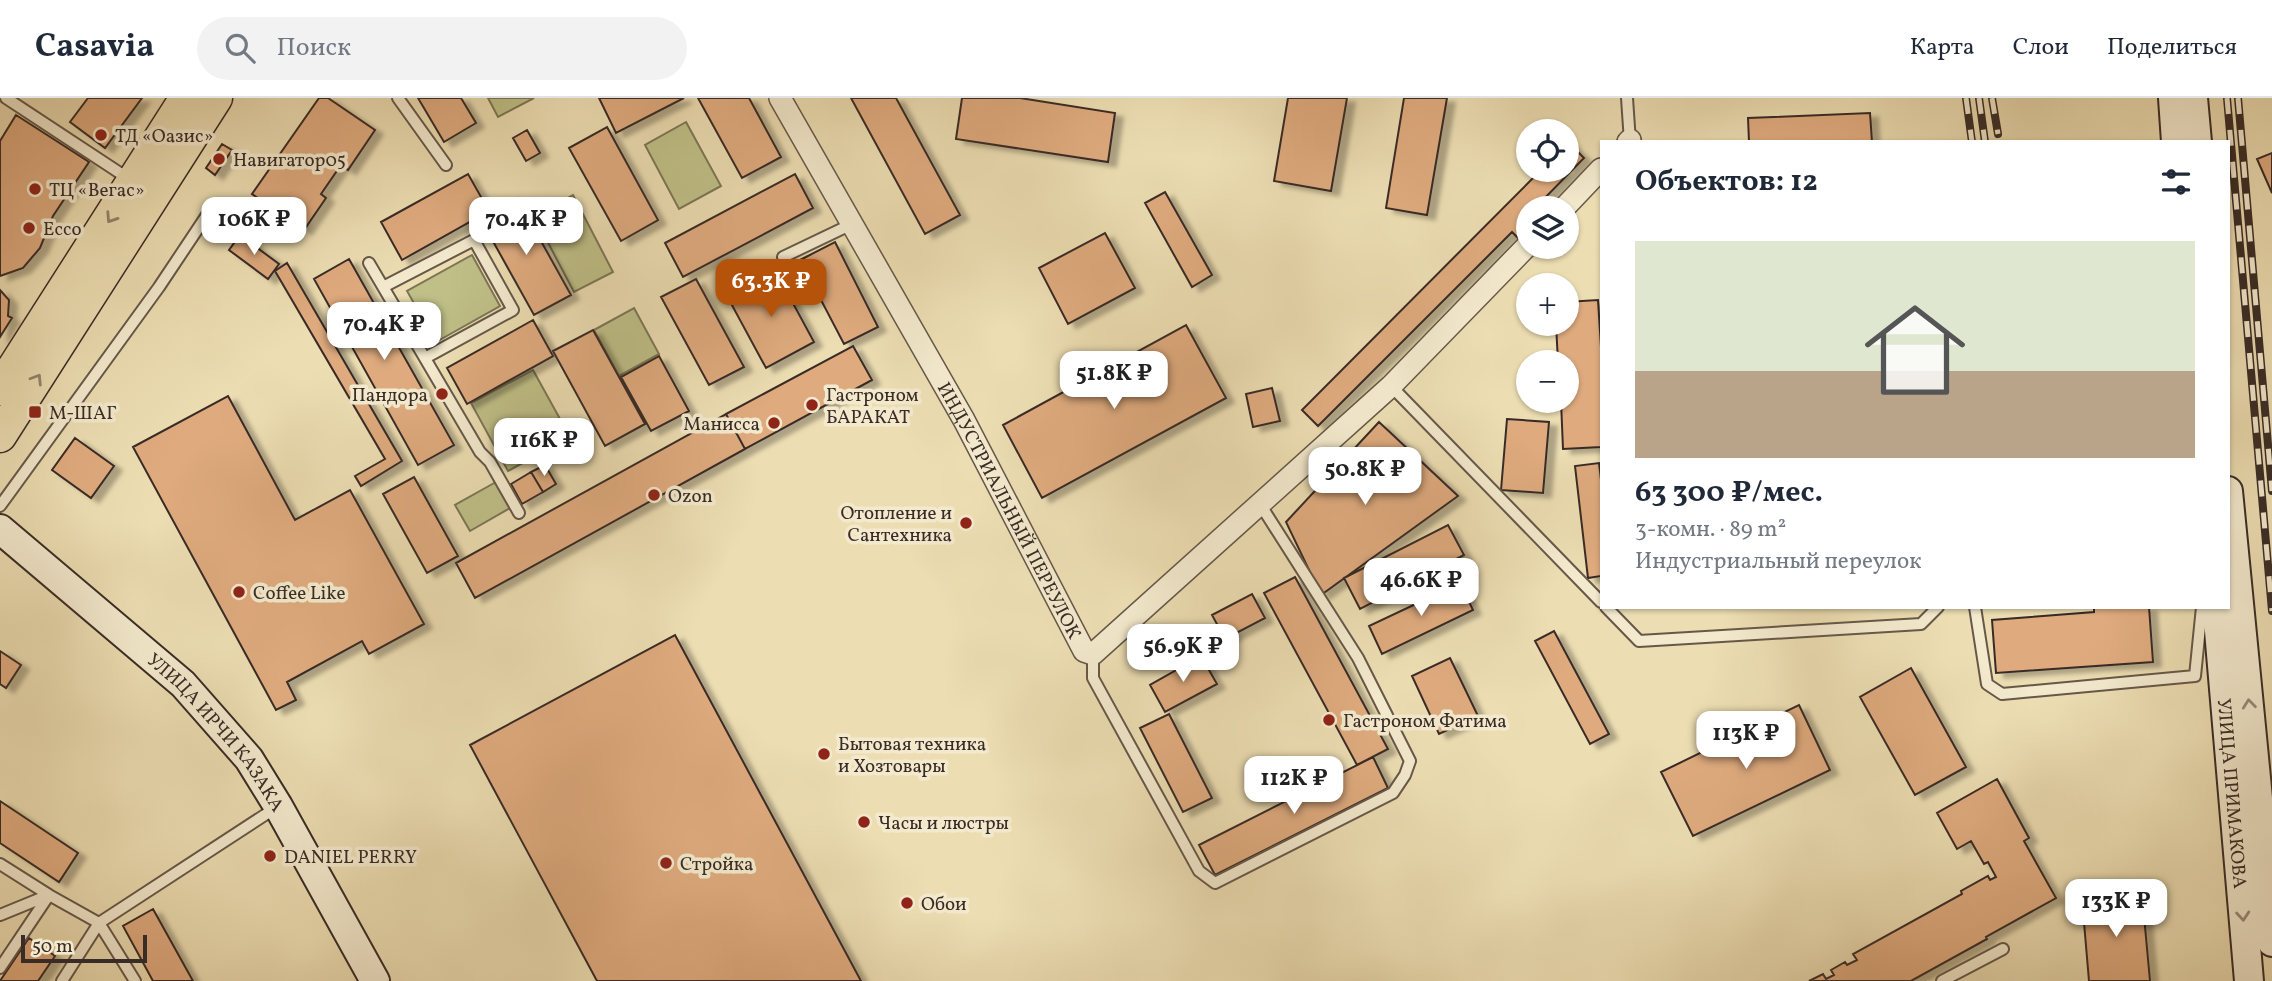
<!DOCTYPE html>
<html lang="ru">
<head>
<meta charset="utf-8">
<style>
	body { margin:0; font-family:Vollkorn,serif; background:#f2f2f3; color:#1f2937; height:100vh; display:flex; flex-direction:column; font-size:26px; white-space:nowrap }
	* { box-sizing:border-box; margin:0 }
	p { font-size:23px; color:#747a83 }
	.icon { flex:none; width:38px; height:38px; fill:none; stroke:currentColor; stroke-width:2; stroke-linecap:round; stroke-linejoin:round }
	.map { position:relative; flex:1; overflow:hidden }
	.drawer { position:absolute; left:1600px; top:42px; width:630px; height:469px; display:flex; flex-direction:column; background:#fff; border-radius:0px; box-shadow:0 2px 5px #0004 }
	.drawer>* { flex:none }
	.controls { position:absolute; left:1516px; top:21px; display:grid; gap:14px }
	.controls a { display:grid; place-items:center; width:63px; height:63px; border-radius:50%; background:#fff; box-shadow:0 2px 5px #0004; font-size:35px }
	.scale { position:absolute; left:21px; bottom:18px; width:126px; box-sizing:border-box; padding-left:7px; border:4px solid #392c26; border-top:0; font-size:19px; line-height:24px; white-space:nowrap; color:#392c26; -webkit-text-stroke:5px #f3e9cd; paint-order:stroke }
	.price { position:absolute; translate:-50% -60px; padding:0 16px; border-radius:14px; background:#fff; color:#222; font-size:23px; line-height:46px; filter:drop-shadow(0 2px 4px #0008) }
	.price::after { content:''; position:absolute; left:50%; top:42px; width:21px; height:16px; margin-left:-10px; background:inherit; clip-path:polygon(0 0,100% 0,50% 100%) }
	.price.active { background:#b45309; color:#fff }
	ul { padding:0; list-style:none }
	li { display:grid; align-content:center; gap:14px; height:371px; padding:0 35px }
	li span { display:grid; place-items:center; height:217px; border-radius:0px; color:#555 }
	li>.icon { margin-inline-start:auto }
	span .icon { width:126px; height:126px; fill:#fffc; stroke-width:1 }
	li b { font-size:30px }
	h2 { display:flex; justify-content:space-between; align-items:center; height:84px; padding:0 35px; font-size:30px }
	header { display:flex; align-items:center; gap:42px; box-sizing:border-box; height:98px; padding:0 35px; background:#fff; border-bottom:2px solid #e0e1e3 }
	header strong { font-size:33px }
	nav { display:flex; gap:38px; margin-inline-start:auto; font-size:24px }
	.search { width:490px; height:63px; background:#f2f2f3; display:flex; align-items:center; gap:18px; box-sizing:border-box; padding:0 24px; border-radius:38px; color:#747a83; font-size:26px }
	.map>svg:first-child { display:block }
	.green { fill:#bfbf87; stroke:#7c7656; stroke-width:2 }
	.building { fill:#deaa7e; stroke:#392c26; stroke-width:2; filter:url(#shadow) }
	.lines { fill:none; stroke-linecap:round; stroke-linejoin:round }
	.service-casing { stroke:#665849; stroke-width:14 }
	.minor-casing { stroke:#665849; stroke-width:24 }
	.secondary-casing { stroke:#392c26; stroke-width:32 }
	.primary-casing { stroke:#392c26; stroke-width:35 }
	.service { stroke:#f3e9cd; stroke-width:10 }
	.minor { stroke:#f3e9cd; stroke-width:21 }
	.secondary { stroke:#f3e9cd; stroke-width:28 }
	.primary { stroke:#ecddb2; stroke-width:32 }
	.rail-casing { stroke:#392c26; stroke-width:8 }
	.rail { stroke:#f3e9cd; stroke-width:5; stroke-dasharray:16; stroke-linecap:butt }
	.oneway { stroke:#92846c }
	.oneway2 { stroke:#968a7a }
	.poi-dot { fill:#8f2418; stroke:#f3e9cd; stroke-width:2.5 }
	.labels { text-anchor:middle; stroke-width:7; stroke-linejoin:round; paint-order:stroke }
	.poi-label { font-size:19px; fill:#392c26; stroke:#f3e9cd; text-anchor:start }
	.street-label { font-size:19px; fill:#392c26; stroke:#f3e9cd }
</style>
</head>
<body>
<header>
<strong>Casavia</strong>
<div class="search"><svg class="icon" aria-label="search" viewBox="0 0 24 24"><circle cx="10" cy="10" r="6"/><path d="M15 15l6 6"/></svg>Поиск</div>
<nav><a>Карта</a><a>Слои</a><a>Поделиться</a></nav>
</header>
<div class="map">
<svg width="2272" height="883" viewBox="0 0 2272 883">
	<defs>
		<filter id="shadow"><feDropShadow dx="8" dy="4.5" stdDeviation="2" flood-color="#0004"/></filter>
	</defs>
	<rect width="100%" height="100%" fill="#ecddb2"/>
	<filter id="stains"><feTurbulence type="fractalNoise" baseFrequency=".00286" numOctaves="4"/><feColorMatrix values="0 0 0 0 .2 0 0 0 0 .09 0 0 0 0 .02 0 0 0 .5 -.17"/></filter>
	<radialGradient id="worn" r=".72"><stop offset=".6" stop-color="#630" stop-opacity="0"/><stop offset="1" stop-color="#630" stop-opacity=".3"/></radialGradient>
	<path class="green" d="M488 0H534L498 19Z
		M686 24 721 88 679 111 645 47Z
		M573 97 613 174 574 194 534 118Z
		M472 157 500 208 436 244 407 193Z
		M634 210 659 256 619 278 594 232Z
		M533 272 570 339 508 373 471 305Z
		M496 384 510 410 470 433 455 407Z"/>
	<path class="building" d="M88 0H142L105 50 70 24Z
		M319 0H328L375 32 348 72 341 67 321 96 326 100 304 132 252 96Z
		M418 0H461L476 25 444 44Z
		M599 0H684L616 35Z
		M698 0H749L781 59 742 80Z
		M851 0H896L960 117 925 136Z
		M962 0H1020L1115 15 1108 64 956 41Z
		M1288 0H1347L1331 93 1274 83Z
		M1404 0H1447L1427 117 1386 110Z
		M1870 15 1872 44H1749L1748 20Z
		M16 17 89 64 53 118 40 150 23 170 0 178V43Z
		M607 29 658 122 621 143 569 50Z
		M527 32 540 55 526 63 513 40Z
		M1568 44 1584 60 1535 110H1528V143L1524 146 1512 134 1318 328 1302 312 1541 72H1566V46Z
		M222 46 232 52 215 77 206 70Z
		M2272 55V95L2257 61Z
		M468 76 489 113 402 162 381 124Z
		M795 76 813 110 683 179 665 145Z
		M1165 94 1212 177 1192 189 1145 105Z
		M517 100 571 197 534 217 480 120Z
		M1105 135 1135 190 1068 226 1039 170Z
		M240 137 279 166 268 181 229 152Z
		M835 144 878 229 844 246 800 162Z
		M349 161 454 347 418 367 314 181Z
		M287 165 402 363 361 388 355 378 385 361 275 173Z
		M775 172 814 244 766 270 727 198Z
		M696 181 744 269 709 287 661 199Z
		M0 192 9 202 8 218 12 220 0 239Z
		M1598 202 1601 249V349L1563 351 1561 303H1566V264H1558L1556 226H1566V204Z
		M533 222 553 258 467 306 447 270Z
		M1186 227 1226 300 1042 400 1003 327Z
		M593 232 645 326 605 348 553 253Z
		M853 248 872 282 745 351 726 316Z
		M659 258 689 313 651 333 621 279Z
		M1272 290 1280 323 1253 329 1246 296Z
		M228 298 295 422 350 392 424 526 369 556 362 543 287 584 296 602 276 612 133 349Z
		M726 316 745 351 475 500 456 465Z
		M1507 321 1549 324 1543 395 1501 392Z
		M1379 324 1458 398 1321 497 1286 424Z
		M75 340 114 368 91 400 52 372Z
		M1599 365 1601 382V478L1588 480 1575 368Z
		M545 367 556 386 543 394 531 374Z
		M531 374 543 394 522 406 511 386Z
		M414 379 458 458 427 475 383 396Z
		M1448 427 1464 457 1360 511 1344 480Z
		M1295 479 1388 651 1357 667 1264 495Z
		M1460 485 1473 512 1382 556 1369 528Z
		M1252 496 1265 520 1225 541 1212 517Z
		M2094 509H2149L2153 564 1996 575 1992 522 2094 514Z
		M1554 533 1609 636 1590 646 1535 543Z
		M675 537 861 883H597L470 647Z
		M0 553 21 567 6 590 0 586Z
		M1201 558 1217 586 1165 614 1150 587Z
		M1450 560 1478 618 1439 636 1412 578Z
		M1911 570 1966 669 1915 697 1860 599Z
		M1799 607 1830 672 1693 738 1661 674Z
		M1169 616 1212 700 1183 714 1140 630Z
		M1373 659 1388 690 1215 777 1199 747Z
		M1997 681 2029 740 2024 743 2056 800 1986 839 1987 841 1911 883H1809L1823 876 1826 881 1834 877 1831 872 1845 864 1847 867 1857 862 1853 856 1962 796 1961 793 1988 778 1990 782 1996 779 1988 764 1984 766 1971 743 1957 751 1937 715Z
		M0 703 78 755 59 784 0 745Z
		M2142 796 2150 883H2089L2082 801Z
		M153 811 193 883H153L123 828Z
		M29 840 55 858 38 883H0Z"/>
	<g class="lines">
		<defs>
			<path id="service" d="M6 0 129 81
				M398 0 446 67
				M1627 0 1630 44
				M783 159 852 126
				M369 165 480 354 490 364 519 415
				M385 188 474 142 513 212 425 260
				M1391 288 1601 504
				M0 408 159 189 207 117
				M1606 509 1639 543 1921 526 1938 509
				M1975 509 1987 586 2002 596 2195 578 2202 509
				M1093 556V580L1199 773 1215 785 1393 695 1405 677 1410 663 1358 560 1260 406
				M0 766 49 797
				M0 817 49 797
				M0 870 49 797 99 825 135 883
				M62 883 99 825 277 709
				M1942 883 2003 851"/>
			<g id="minor">
				<path id="s1" d="M780 0 964 322 1084 553 1093 556 1391 288 1528 147"/>
				<path d="M1628 44 1630 42"/>
				<path d="M1564 110 1601 71"/>
			</g>
			<g id="secondary">
				<path d="M2173 0 2176 44"/>
				<path d="M2193 0 2197 44"/>
				<path d="M2228 393 2272 844"/>
				<path id="s2" d="M0 431 183 586 249 661 278 708 375 883"/>
				<path id="s3" d="M2217 509 2249 883"/>
			</g>
			<path id="primary" d="M0 291 186 0
				M0 338 216 0"/>
		</defs>
		<use href="#service" class="service-casing"/>
		<use href="#minor" class="minor-casing"/>
		<use href="#secondary" class="secondary-casing"/>
		<use href="#primary" class="primary-casing"/>
		<use href="#service" class="service"/>
		<use href="#minor" class="minor"/>
		<use href="#secondary" class="secondary"/>
		<use href="#primary" class="primary"/>
		<defs>
			<path id="rail" d="M1966 0 1972 44
				M1979 0 1985 44
				M1992 0 1998 36
				M2227 0 2272 513
				M2238 0 2272 393"/>
		</defs>
		<use href="#rail" class="rail-casing"/>
		<use href="#rail" class="rail"/>
	</g>
	<defs><path id="oneway-chevron" d="M-2-3.5L2.5 0L-2 3.5" fill="none" stroke-width="1.6" stroke-linecap="round" stroke-linejoin="round" transform="scale(1.75)"/></defs>
	<g class="oneway">
		<use href="#oneway-chevron" transform="translate(111 120) rotate(123)"/>
		<use href="#oneway-chevron" transform="translate(37 281) rotate(-58)"/>
	</g>
	<g class="oneway2">
		<use href="#oneway-chevron" transform="translate(2249 606) rotate(-96)"/>
		<use href="#oneway-chevron" transform="translate(2243 818) rotate(85)"/>
	</g>
	<g class="poi-dot">
		<circle cx="101" cy="37" r="7"/>
		<circle cx="219" cy="61" r="7"/>
		<circle cx="35" cy="91" r="7"/>
		<circle cx="29" cy="130" r="7"/>
		<circle cx="442" cy="296" r="7"/>
		<circle cx="812" cy="307" r="7"/>
		<rect x="28" y="307" width="14" height="14" rx="3.5"/>
		<circle cx="774" cy="325" r="7"/>
		<circle cx="654" cy="397" r="7"/>
		<circle cx="966" cy="425" r="7"/>
		<circle cx="239" cy="494" r="7"/>
		<circle cx="1329" cy="622" r="7"/>
		<circle cx="824" cy="656" r="7"/>
		<circle cx="864" cy="724" r="7"/>
		<circle cx="270" cy="758" r="7"/>
		<circle cx="666" cy="765" r="7"/>
		<circle cx="907" cy="805" r="7"/>
	</g>
	<g class="labels">
		<g class="poi-label">
			<text x="115" y="44">ТД «Оазис»</text>
			<text x="233" y="68">Навигатор05</text>
			<text x="49" y="98">ТЦ «Вегас»</text>
			<text x="43" y="137">Ecco</text>
			<text x="428" y="303" text-anchor="end">Пандора</text>
			<text x="826" y="303">Гастроном<tspan x="826" dy="22">БАРАКАТ</tspan></text>
			<text x="49" y="321">М-ШАГ</text>
			<text x="760" y="332" text-anchor="end">Манисса</text>
			<text x="668" y="404">Ozon</text>
			<text x="952" y="421" text-anchor="end">Отопление и<tspan x="952" dy="22">Сантехника</tspan></text>
			<text x="253" y="501">Coffee Like</text>
			<text x="1343" y="629">Гастроном Фатима</text>
			<text x="838" y="652">Бытовая техника<tspan x="838" dy="22">и Хозтовары</tspan></text>
			<text x="878" y="731">Часы и люстры</text>
			<text x="284" y="765">DANIEL PERRY</text>
			<text x="680" y="772">Стройка</text>
			<text x="921" y="812">Обои</text>
		</g>
		<g class="street-label">
			<text dy="7" stroke="none"><textPath href="#s1" startOffset="472">ИНДУСТРИАЛЬНЫЙ ПЕРЕУЛОК</textPath></text>
			<text dy="7" stroke="none"><textPath href="#s2" startOffset="298">УЛИЦА ИРЧИ КАЗАКА</textPath></text>
			<text dy="7" stroke="none"><textPath href="#s3" startOffset="187">УЛИЦА ПРИМАКОВА</textPath></text>
		</g>
	</g>
	<rect width="100%" height="100%" filter="url(#stains)"/>
	<rect width="100%" height="100%" fill="url(#worn)"/>
</svg>
<div class="controls">
<a><svg class="icon" aria-label="locate" viewBox="0 0 24 24"><circle cx="12" cy="12" r="6"/><path d="M12 2v4M12 18v4M2 12h4M18 12h4"/></svg></a>
<a><svg class="icon" aria-label="layers" viewBox="0 0 24 24"><path d="M12 4l9 5-9 5-9-5zM3 14l9 5 9-5"/></svg></a>
<a>+</a>
<a>−</a>
</div>
<div class="scale">50 m</div>
<b class="price" style="left:254px;top:159px">106K ₽</b>
<b class="price" style="left:526px;top:159px">70.4K ₽</b>
<b class="price active" style="left:771px;top:221px">63.3K ₽</b>
<b class="price" style="left:384px;top:264px">70.4K ₽</b>
<b class="price" style="left:1114px;top:313px">51.8K ₽</b>
<b class="price" style="left:544px;top:380px">116K ₽</b>
<b class="price" style="left:1365px;top:409px">50.8K ₽</b>
<b class="price" style="left:1421px;top:520px">46.6K ₽</b>
<b class="price" style="left:1183px;top:586px">56.9K ₽</b>
<b class="price" style="left:1746px;top:673px">113K ₽</b>
<b class="price" style="left:1294px;top:718px">112K ₽</b>
<b class="price" style="left:2116px;top:841px">133K ₽</b>
<section class="drawer">
<h2>Объектов: 12<svg class="icon" aria-label="filters" viewBox="0 0 24 24"><path d="M4 7h16M4 17h16"/><circle cx="9" cy="7" r="2"/><circle cx="15" cy="17" r="2"/></svg></h2>
<ul>
<li><span style="background:linear-gradient(#dfe7d0 60%,#b9a48a 0)"><svg class="icon" aria-label="home" viewBox="0 0 24 24"><path d="M3 11l9-7 9 7M6 9v11h12V9"/></svg></span><div><b>63 300 ₽/мес.</b><p>3-комн. · 89 m²</p><p>Индустриальный переулок</p></div></li>
</ul>
</section>
</div>
</body>
</html>
